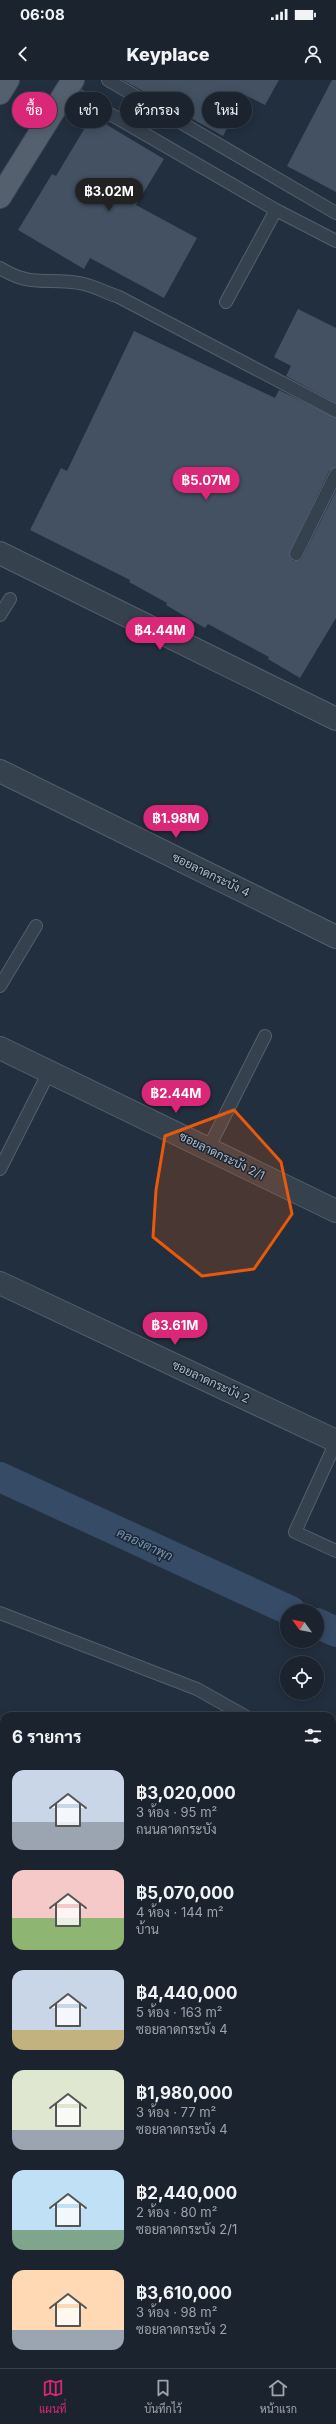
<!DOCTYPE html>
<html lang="th">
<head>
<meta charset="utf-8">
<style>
	body { margin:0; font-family:Inter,Sarabun,sans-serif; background:#232b36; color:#f1f3f6; height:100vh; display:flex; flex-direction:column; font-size:15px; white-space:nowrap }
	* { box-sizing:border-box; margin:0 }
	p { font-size:13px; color:#9fa4aa }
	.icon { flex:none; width:22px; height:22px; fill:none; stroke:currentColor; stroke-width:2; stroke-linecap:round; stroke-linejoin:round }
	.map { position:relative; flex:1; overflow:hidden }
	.drawer { position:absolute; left:0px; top:1632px; width:336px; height:656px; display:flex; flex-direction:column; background:#1a232e; border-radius:12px 12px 0 0; box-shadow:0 2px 10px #0003,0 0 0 1px #38404a }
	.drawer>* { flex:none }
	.top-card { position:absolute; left:12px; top:12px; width:312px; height:36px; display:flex; gap:8px }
	.needle { width:26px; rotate:303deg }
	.tools { position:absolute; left:280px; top:1524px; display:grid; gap:8px }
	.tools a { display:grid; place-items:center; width:44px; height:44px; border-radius:50%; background:#1a232e; box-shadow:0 2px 10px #0003,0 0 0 1px #38404a; font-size:20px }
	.price { position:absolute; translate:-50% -34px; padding:0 9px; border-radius:14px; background:#db2777; color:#fff; font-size:13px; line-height:26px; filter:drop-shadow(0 1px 2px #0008) }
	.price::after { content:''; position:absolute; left:50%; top:24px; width:12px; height:9px; margin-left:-6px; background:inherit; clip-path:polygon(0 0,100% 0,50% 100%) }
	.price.current { background:#222; color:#fff }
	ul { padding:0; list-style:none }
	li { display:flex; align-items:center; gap:12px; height:100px; padding:0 12px }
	li span { display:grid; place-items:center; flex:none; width:112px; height:80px; border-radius:12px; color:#555 }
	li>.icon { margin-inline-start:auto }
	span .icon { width:48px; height:48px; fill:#fffc; stroke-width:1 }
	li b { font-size:17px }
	h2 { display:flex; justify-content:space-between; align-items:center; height:48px; padding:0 12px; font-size:17px }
	.pill { padding:0 14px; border-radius:18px; background:#1a232e; box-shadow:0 2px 10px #0003,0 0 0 1px #38404a; font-size:14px; line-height:36px }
	.pill.current { background:#db2777; color:#fff }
	.status { display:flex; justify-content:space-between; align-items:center; height:28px; padding:0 20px; background:#1a232e; direction:ltr }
	.status svg { height:11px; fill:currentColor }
	header { display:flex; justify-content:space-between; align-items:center; height:52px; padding:0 12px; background:#1a232e; font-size:18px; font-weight:800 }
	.tab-bar { display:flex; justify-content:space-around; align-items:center; height:56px; border-top:1px solid #38404a; background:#1a232e; font-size:11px; color:#9fa4aa }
	.tab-bar a { display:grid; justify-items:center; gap:2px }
	.tab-bar .current { color:#db2777 }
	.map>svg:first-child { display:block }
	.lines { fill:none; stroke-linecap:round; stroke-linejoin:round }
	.canal { stroke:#354b66; stroke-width:30 }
	.building { fill:#435162 }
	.service-casing { stroke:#545f6c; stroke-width:14 }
	.minor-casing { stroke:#545f6c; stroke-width:24 }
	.primary-casing { stroke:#3f4a57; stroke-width:24 }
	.service { stroke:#36414e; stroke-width:12 }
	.minor { stroke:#36414e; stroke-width:22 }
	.primary { stroke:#54606e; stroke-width:22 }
	.marked { fill:#e8590c; fill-opacity:0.2; stroke:#e8590c; stroke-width:3; stroke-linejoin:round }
	.labels { text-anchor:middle; stroke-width:3; stroke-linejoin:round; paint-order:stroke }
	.street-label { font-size:12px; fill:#b2bcc9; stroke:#1b2633 }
	.water-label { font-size:13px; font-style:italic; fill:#7893b2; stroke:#1b2633 }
</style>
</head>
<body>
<div class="status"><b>06:08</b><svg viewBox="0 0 49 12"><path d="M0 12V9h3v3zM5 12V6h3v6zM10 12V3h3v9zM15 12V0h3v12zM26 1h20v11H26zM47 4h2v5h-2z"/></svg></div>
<header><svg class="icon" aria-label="back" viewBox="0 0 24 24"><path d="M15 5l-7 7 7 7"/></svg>Keyplace<svg class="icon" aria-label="person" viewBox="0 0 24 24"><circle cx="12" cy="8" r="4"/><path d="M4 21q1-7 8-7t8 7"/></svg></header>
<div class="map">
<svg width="336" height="2288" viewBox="0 0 336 2288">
	<rect width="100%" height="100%" fill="#222f3e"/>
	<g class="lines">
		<path class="canal" d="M0 1397 291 1531
			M317 1543 336 1552"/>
	</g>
	<path class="building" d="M123 0H279L265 25 245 15 223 56Z
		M332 0H336V112L287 86Z
		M92 36 164 79 136 125 197 158 164 218 90 178 84 189 18 150 52 94 56 96Z
		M298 229 336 248V323L286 296 291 286 274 277Z
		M134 251 275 318 279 310 336 338V387L329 391 289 474 293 481 300 480 302 478 336 411V538L300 598 268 579 269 577 208 544 205 548 166 525 167 523 129 502 130 500 30 450 61 388 67 391Z"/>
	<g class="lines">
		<defs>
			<path id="service" d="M108 0 336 133
				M67 9 276 130 336 161
				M0 188C34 209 49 196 84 204 96 207 107 213 119 217L336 331
				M226 222 276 130
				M296 474 336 394
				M0 535 10 519
				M0 906 36 846
				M208 1069 265 956
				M0 1089 49 992
				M336 1362 295 1452 336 1471
				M0 1533 197 1609 245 1636
				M332 1684 336 1686
				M0 2047 4 2049
				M0 2152 4 2153
				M332 2201 336 2203
				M0 2251 4 2253
				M67 2284 75 2288
				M252 2284 255 2288
				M174 2288 176 2284
				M292 2288 293 2284"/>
			<path id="minor" d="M0 473 336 639
				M0 691 336 857
				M0 968 336 1131
				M0 1203 336 1361"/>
			<path id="primary" d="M0 13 8 0
				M0 117 73 0"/>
		</defs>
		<use href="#service" class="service-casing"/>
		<use href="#minor" class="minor-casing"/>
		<use href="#primary" class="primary-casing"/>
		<use href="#service" class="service"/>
		<use href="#minor" class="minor"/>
		<use href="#primary" class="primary"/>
	</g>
	<path class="marked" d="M234 1030 281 1082 292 1134 254 1189 202 1196 153 1157 156 1110 165 1056Z"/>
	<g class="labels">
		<g class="street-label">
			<text transform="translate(211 795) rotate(26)" y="4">ซอยลาดกระบัง 4</text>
			<text transform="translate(222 1076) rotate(26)" y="4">ซอยลาดกระบัง 2/1</text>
			<text transform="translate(211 1302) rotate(25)" y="4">ซอยลาดกระบัง 2</text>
		</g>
		<g class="water-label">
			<text transform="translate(145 1464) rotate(25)" y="5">คลองตาพุก</text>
		</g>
	</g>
</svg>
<div class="tools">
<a><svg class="needle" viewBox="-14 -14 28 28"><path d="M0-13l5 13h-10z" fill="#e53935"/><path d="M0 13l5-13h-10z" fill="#9fa4aa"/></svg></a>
<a><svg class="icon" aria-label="locate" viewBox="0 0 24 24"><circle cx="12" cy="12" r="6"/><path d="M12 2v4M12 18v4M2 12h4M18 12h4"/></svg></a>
</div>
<b class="price current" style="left:109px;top:132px">฿3.02M</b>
<b class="price" style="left:206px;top:421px">฿5.07M</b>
<b class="price" style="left:160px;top:571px">฿4.44M</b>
<b class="price" style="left:176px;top:759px">฿1.98M</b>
<b class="price" style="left:176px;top:1034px">฿2.44M</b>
<b class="price" style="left:175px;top:1266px">฿3.61M</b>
<div class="top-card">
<a class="pill current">ซื้อ</a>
<a class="pill">เช่า</a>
<a class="pill">ตัวกรอง</a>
<a class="pill">ใหม่</a>
</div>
<section class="drawer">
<h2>6 รายการ<svg class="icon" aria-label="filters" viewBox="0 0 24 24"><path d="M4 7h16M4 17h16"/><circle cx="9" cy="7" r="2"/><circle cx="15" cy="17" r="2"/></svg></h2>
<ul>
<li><span style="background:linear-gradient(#c9d6e8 65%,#9aa5b1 0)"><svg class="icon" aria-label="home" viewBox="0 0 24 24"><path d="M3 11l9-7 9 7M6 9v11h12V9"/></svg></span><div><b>฿3,020,000</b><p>3 ห้อง · 95 m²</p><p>ถนนลาดกระบัง</p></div></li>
<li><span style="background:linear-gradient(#f6c9c9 60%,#8fb573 0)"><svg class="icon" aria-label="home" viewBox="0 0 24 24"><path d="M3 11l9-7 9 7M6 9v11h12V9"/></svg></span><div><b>฿5,070,000</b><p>4 ห้อง · 144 m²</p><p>บ้าน</p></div></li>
<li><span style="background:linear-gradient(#c9d6e8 75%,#c2b280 0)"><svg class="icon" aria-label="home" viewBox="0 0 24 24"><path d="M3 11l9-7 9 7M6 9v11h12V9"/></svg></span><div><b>฿4,440,000</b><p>5 ห้อง · 163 m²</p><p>ซอยลาดกระบัง 4</p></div></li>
<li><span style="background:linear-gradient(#dfe7d0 75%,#9aa5b1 0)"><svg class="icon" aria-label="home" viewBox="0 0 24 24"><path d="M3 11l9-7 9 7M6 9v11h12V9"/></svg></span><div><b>฿1,980,000</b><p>3 ห้อง · 77 m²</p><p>ซอยลาดกระบัง 4</p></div></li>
<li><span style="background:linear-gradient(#bfe0f5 75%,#7fa58c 0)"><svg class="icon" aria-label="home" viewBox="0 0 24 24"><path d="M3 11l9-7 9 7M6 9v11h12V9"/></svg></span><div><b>฿2,440,000</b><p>2 ห้อง · 80 m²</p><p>ซอยลาดกระบัง 2/1</p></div></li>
<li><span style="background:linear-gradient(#ffd9b3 75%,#9aa5b1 0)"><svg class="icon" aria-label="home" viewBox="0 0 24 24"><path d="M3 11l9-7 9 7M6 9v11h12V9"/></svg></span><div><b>฿3,610,000</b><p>3 ห้อง · 98 m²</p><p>ซอยลาดกระบัง 2</p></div></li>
</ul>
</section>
</div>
<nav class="tab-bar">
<a class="current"><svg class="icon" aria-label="map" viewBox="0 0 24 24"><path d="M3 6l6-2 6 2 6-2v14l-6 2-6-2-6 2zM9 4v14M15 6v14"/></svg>แผนที่</a>
<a><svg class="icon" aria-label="saved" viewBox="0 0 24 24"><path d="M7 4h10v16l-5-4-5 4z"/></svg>บันทึกไว้</a>
<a><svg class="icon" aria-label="home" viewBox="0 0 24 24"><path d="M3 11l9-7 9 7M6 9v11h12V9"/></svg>หน้าแรก</a>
</nav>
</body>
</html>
